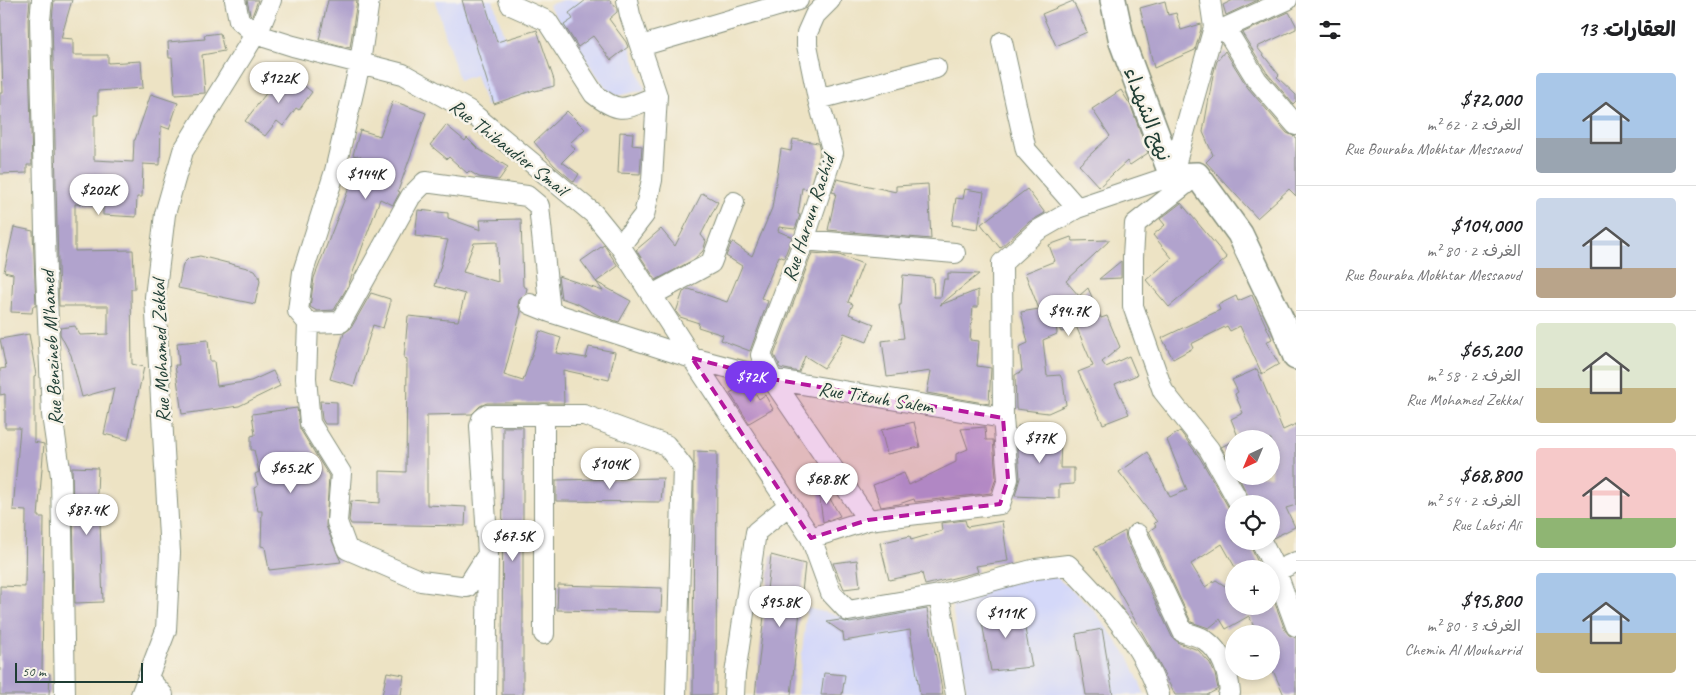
<!DOCTYPE html>
<html lang="ar">
<head>
<meta charset="utf-8">
<style>
	body { margin:0; font-family:Caveat,"Playpen Sans Arabic",sans-serif; background:#f6f6f6; color:#202124; direction:rtl; height:100vh; display:flex; flex-direction:column; font-size:19px; white-space:nowrap }
	* { box-sizing:border-box; margin:0 }
	p { font-size:16px; color:#757577 }
	.icon { flex:none; width:28px; height:28px; fill:none; stroke:currentColor; stroke-width:2; stroke-linecap:round; stroke-linejoin:round }
	.map { position:relative; flex:1; overflow:hidden; direction:ltr }
	.panel { display:flex; flex-direction:column; background:#fff; width:400px }
	.panel>* { flex:none }
	.needle { width:32px; rotate:224deg }
	.controls { position:absolute; left:1225px; top:430px; display:grid; gap:10px }
	.controls a { display:grid; place-items:center; width:55px; height:55px; border-radius:50%; background:#fff; box-shadow:0 2px 8px #0003; font-size:25px }
	.scale { position:absolute; left:15px; bottom:12px; width:128px; box-sizing:border-box; padding-left:5px; border:2px solid #1f3d34; border-top:0; font-size:14px; line-height:18px; white-space:nowrap; color:#1f3d34; -webkit-text-stroke:4px #f7f3e8; paint-order:stroke }
	.price { position:absolute; translate:-50% -42px; padding:0 11px; border-radius:18px; background:#fff; color:#222; font-size:16px; line-height:32px; filter:drop-shadow(0 1px 2px #0008) }
	.price::after { content:''; position:absolute; left:50%; top:30px; width:15px; height:11px; margin-left:-8px; background:inherit; clip-path:polygon(0 0,100% 0,50% 100%) }
	.price.on { background:#7c3aed; color:#fff }
	ul { padding:0; list-style:none }
	li { display:flex; align-items:center; gap:15px; height:125px; padding:0 20px }
	li+li { border-top:1px solid #e0e0e0 }
	li span { display:grid; place-items:center; flex:none; width:140px; height:100px; border-radius:5px; color:#555 }
	li>.icon { margin-inline-start:auto }
	span .icon { width:60px; height:60px; fill:#fffc; stroke-width:1 }
	li b { font-size:21px }
	h2 { display:flex; justify-content:space-between; align-items:center; height:60px; padding:0 20px; font-size:21px }
	main { display:flex; flex:1; min-height:0 }
	.map>svg:first-child { display:block }
	.built { fill:#d4d8f9 }
	.building { fill:#b1a3cd; fill-rule:evenodd }
	.lines { fill:none; stroke-linecap:round; stroke-linejoin:round }
	.minor-casing { stroke:#86907c; stroke-width:22 }
	.major-casing { stroke:#86907c; stroke-width:28 }
	.minor { stroke:#fff; stroke-width:20 }
	.major { stroke:#fff; stroke-width:25 }
	.marked { fill:#b5179e; fill-opacity:0.2; stroke:#b5179e; stroke-width:4; stroke-dasharray:10 6; stroke-linejoin:round }
	.labels { text-anchor:middle; stroke-width:5; stroke-linejoin:round; paint-order:stroke }
	.street-label { font-size:20px; fill:#1f3d34; stroke:#f7f3e8 }
</style>
</head>
<body>
<main>
<section class="panel">
<h2>العقارات: 13<svg class="icon" aria-label="filters" viewBox="0 0 24 24"><path d="M4 7h16M4 17h16"/><circle cx="9" cy="7" r="2"/><circle cx="15" cy="17" r="2"/></svg></h2>
<ul>
<li><span style="background:linear-gradient(#a9c7e8 65%,#9aa5b1 0)"><svg class="icon" aria-label="home" viewBox="0 0 24 24"><path d="M3 11l9-7 9 7M6 9v11h12V9"/></svg></span><div><b>$72,000</b><p>الغرف: 2 · 62 m²</p><p>Rue Bouraba Mokhtar Messaoud</p></div></li>
<li><span style="background:linear-gradient(#c9d6e8 70%,#b9a48a 0)"><svg class="icon" aria-label="home" viewBox="0 0 24 24"><path d="M3 11l9-7 9 7M6 9v11h12V9"/></svg></span><div><b>$104,000</b><p>الغرف: 2 · 80 m²</p><p>Rue Bouraba Mokhtar Messaoud</p></div></li>
<li><span style="background:linear-gradient(#dfe7d0 65%,#c2b280 0)"><svg class="icon" aria-label="home" viewBox="0 0 24 24"><path d="M3 11l9-7 9 7M6 9v11h12V9"/></svg></span><div><b>$65,200</b><p>الغرف: 2 · 58 m²</p><p>Rue Mohamed Zekkal</p></div></li>
<li><span style="background:linear-gradient(#f6c9c9 70%,#8fb573 0)"><svg class="icon" aria-label="home" viewBox="0 0 24 24"><path d="M3 11l9-7 9 7M6 9v11h12V9"/></svg></span><div><b>$68,800</b><p>الغرف: 2 · 54 m²</p><p>Rue Labsi Ali</p></div></li>
<li><span style="background:linear-gradient(#a9c7e8 60%,#c2b280 0)"><svg class="icon" aria-label="home" viewBox="0 0 24 24"><path d="M3 11l9-7 9 7M6 9v11h12V9"/></svg></span><div><b>$95,800</b><p>الغرف: 3 · 80 m²</p><p>Chemin Al Mouharrid</p></div></li>
</ul>
</section>
<div class="map">
<svg width="1296" height="695" viewBox="0 0 1296 695">
	<rect width="100%" height="100%" fill="#f7f3e8"/>
	<filter id="ink" filterUnits="userSpaceOnUse"><feTurbulence type="fractalNoise" baseFrequency=".02" numOctaves="2"/><feDisplacementMap in="SourceGraphic" scale="10" xChannelSelector="R" yChannelSelector="G"/><feConvolveMatrix kernelMatrix="1 2 1 2 8 2 1 2 1" color-interpolation-filters="sRGB"/></filter>
	<filter id="wash" filterUnits="userSpaceOnUse"><feTurbulence type="fractalNoise" baseFrequency=".0096" numOctaves="4" result="noise"/><feDisplacementMap in="SourceGraphic" scale="20" xChannelSelector="R" yChannelSelector="G"/><feGaussianBlur stdDeviation="1.12" result="paint"/><feColorMatrix in="noise" values="0 0 0 0 0 0 0 0 0 0 0 0 0 0 0 0 0 1.4 0 .05"/><feComposite in="paint" operator="in"/></filter>
	<g filter="url(#wash)">
		<rect width="100%" height="100%" fill="#ede3c4"/>
		<path class="built" d="M435 0H493L505 39 537 30 556 85 486 106 476 75 459 80Z
			M562 0H610L619 12 609 19 630 46 645 90 618 96 608 91 548 5Z
			M1054 575 1093 609 1129 658 1145 695H967L949 589Z
			M927 606 943 695H797L807 608 837 615Z"/>
		<g id="blocks">
			<path class="building" d="M0 0H30L28 20 32 165H27V173L0 174V93H3Z
				M54 0H72L61 38 73 39V55H108V63L141 61 143 88 98 91V115H94V160L133 162 134 140H135L151 94 178 103 169 129 161 126 160 165 143 164 142 197H137L136 217 103 215V205L75 204V251L133 250 135 289H131L132 364 144 367 128 440 104 434 114 388 82 397 71 355 60 334V328L75 326 80 335 108 334V306H59L52 20Z
				M247 0H258L252 16 250 14Z
				M328 0H357L350 48 319 40Z
				M462 0H484L497 42 537 30 554 80V86L535 91 534 90 494 104Z
				M586 0H610L617 9V12L609 19 626 42 628 47 611 60 593 36 578 47 564 25 573 19 569 13Z
				M1233 0H1258L1226 15 1223 5Z
				M1073 1 1087 32 1056 46 1042 14Z
				M1165 1 1168 15 1176 13 1181 30 1201 24V29L1195 50 1154 68 1140 8Z
				M1289 12 1296 25V29L1257 47 1279 75 1277 77 1296 95V101L1293 104 1267 73 1242 33Z
				M220 33 224 51 202 55 205 93 175 95 172 58H169L168 42 205 39 204 35Z
				M1225 51 1248 88 1287 133 1296 137V196L1289 189 1257 218 1206 162 1213 155 1203 132 1213 75 1217 61Z
				M284 70 312 92 299 110 296 108 283 126 277 121 265 136 245 121Z
				M1121 90 1131 106 1148 153 1130 165 1127 161 1099 187 1079 165 1110 136 1092 109Z
				M393 101 426 113 398 191 400 192 393 205 380 199 348 286 334 310 317 311 310 307 314 278 361 157 353 155 360 130 380 136Z
				M567 111 585 129 570 143 575 149 562 162 579 174 574 182 554 165 534 142Z
				M446 125 465 141 467 138 477 148 508 167 499 180 479 177 469 171 467 173 449 157 447 159 430 145Z
				M620 132 633 133 632 145 642 146 640 174 618 173Z
				M793 139 818 143 820 151 819 157 809 189 802 188 798 214 800 215 795 229 779 227 778 231 792 237 784 258 779 256 761 298 768 301 750 351 721 340 723 335 698 327 699 323 680 317 676 312 683 292 689 289 727 302 742 266 726 256 732 242 752 256 772 208 781 149 791 151Z
				M837 179 896 192V186L928 184 931 239 828 230 836 193 832 192Z
				M965 189 984 192 978 229 952 225 956 198 963 199Z
				M1027 189 1045 213 1029 222 1000 248 981 224Z
				M702 193 718 202 701 235 706 241 703 251 693 260 656 280 636 250 661 229 675 246Z
				M1181 203 1227 258 1169 307 1146 280 1172 258 1153 235 1165 225 1160 219Z
				M418 210 448 213V218L481 230 480 220 521 219 523 286 527 288 526 293 519 300 518 306 521 312 504 375 523 381 540 331 561 338 556 353 586 358 589 347 615 352 609 380 563 370 564 403H487L480 406 472 414 427 415V505L466 507 465 526 351 524 349 520 351 501 380 503V471L406 472 407 359 404 358 408 316 458 321 465 294 435 286 448 240 415 236ZM497 242 498 282 463 272 474 243Z
				M14 227 33 231 36 306H33L32 313 11 312 13 274 4 272Z
				M1071 237 1073 241 1110 240 1066 281 1079 296 1088 288 1101 318 1107 316 1120 347 1102 362 1106 367 1129 356 1137 375 1115 384 1129 414 1103 424 1078 372 1093 366 1076 326 1061 332 1056 321 1057 334 1043 340 1047 376 1060 375 1063 381 1066 405 1048 413 1016 409 1015 375 1022 371 1019 347 1028 343 1021 312 1039 309 1025 273 1055 261 1049 245Z
				M604 245 618 266 596 282 631 301 619 322 598 315 578 304 561 298 558 276 603 291 581 261Z
				M812 253 839 255 863 264 848 302 853 304 849 314 874 324 867 342 844 333 840 344 824 368 805 356 799 372 780 368 778 365 780 364 778 363 774 355Z
				M200 256 255 270 259 276 260 281 255 304 178 288 183 264 189 258Z
				M1121 261V278L1099 279Z
				M948 273 979 274 940 305 978 290V307H973L970 340 979 341 977 366 991 368 989 404 927 393 931 371 887 377 882 341 904 338 899 305H901L903 275 933 278 934 297H941L944 279H948Z
				M371 293 390 299V305L383 328 373 325 354 386 330 379 344 333 351 328Z
				M1252 295 1272 339 1266 342 1279 364 1262 374 1240 326 1230 331 1227 326 1191 344 1193 348 1173 359 1162 338 1220 310 1218 305 1236 296 1238 301Z
				M29 334 36 375 34 376V442L44 444 38 517H44L42 674H50L49 695H0V586L25 587 26 511 13 510 20 428H5V394L0 395V369L6 368 0 339Z
				M208 340 210 361H214L217 386 251 381 273 371 280 386 239 406 182 414 175 365H179L177 343Z
				M1257 369 1283 430 1296 424V505L1286 508 1295 527 1273 538 1271 535V504H1252L1238 476H1271V439H1239L1231 419 1243 413 1235 394 1238 392 1232 380Z
				M745 384 751 386 759 399 765 395 773 409 749 423 730 393Z
				M320 401 337 402V424H325L322 419Z
				M297 408 300 429 329 476 326 526 341 562 269 570 265 547 261 546 262 511H258L254 488 258 486 255 474 259 472 254 450H251V436L255 435 252 414Z
				M914 422 920 447 887 454 881 430Z
				M1043 424 1042 438H1061L1060 468H1074V484L1059 485V498L1015 496 1020 478 1017 438 1019 439 1018 426Z
				M503 427H523V695H502Z
				M985 427 986 440H993L996 478 991 493 915 502 914 499 899 504 881 507 873 485 904 473 909 485 956 462V454L968 449 961 429Z
				M1180 431 1200 458 1230 510 1234 514V541H1248L1261 569H1236L1222 544 1191 564 1205 587 1216 580 1234 592V606H1271V599L1273 598 1285 630 1289 635 1296 638V695H1284L1271 666V634H1257L1249 616 1226 629 1220 619 1209 628 1191 622 1149 531 1156 526 1154 523 1157 522 1119 472 1148 452 1170 497 1187 490 1167 440Z
				M1234 441V469L1221 447Z
				M694 451 717 452 716 695H693Z
				M72 467 98 468 97 495H99L103 602 75 603Z
				M663 478 661 502 556 501V480Z
				M817 478H818L840 516 823 522Z
				M965 520 967 527 1002 521 1008 561 976 566 978 572 925 585 922 573 889 580 880 543 910 536 911 540 942 531 941 523Z
				M1125 531 1126 539 1172 637 1179 643 1198 650 1210 663 1215 674 1218 689 1207 695H1175L1153 652 1094 548Z
				M771 555 805 564 791 695H755Z
				M857 560 860 587 844 589 833 563Z
				M558 585 662 588 661 612 557 610Z
				M996 606 1021 607 1032 667 991 671 980 612 996 609Z
				M927 609 943 695H920L910 630 844 641 843 633 827 622 840 620 850 623Z
				M1102 629 1113 695H1086L1076 634Z
				M387 672 404 675 401 695H382Z
				M824 673 845 675 842 695H821Z"/>
		</g>
	</g>
	<g filter="url(#ink)">
		<use href="#blocks" fill-opacity="0" stroke="#86907c" stroke-width="1"/>
		<g class="lines">
			<defs>
				<path id="minor" d="M42 0 40 20 46 273 52 415 61 476 65 695
					M235 0 239 20 255 34 293 46 403 74 468 110 594 214 620 246 692 358 772 379 1003 418
					M369 0 360 63 335 171 303 272 298 311 308 323 341 322 411 196 425 182 527 196 539 206 550 312 692 358 811 538 831 593 848 611 939 595 1036 569 1068 565C1105 603 1143 644 1159 695
					M509 0 511 5 547 21 594 94C622 116 626 108 657 96
					M830 0 815 15 807 33V45L818 99 833 153 804 240 761 355 772 379 868 520
					M1210 0 1214 27 1225 28 1257 80 1296 125
					M1225 28 1287 0
					M1002 42 1026 150 1077 208
					M641 46 798 0
					M818 99 936 68
					M1197 175 1135 224 1133 257V306L1163 391 1209 449 1240 504
					M804 240 955 253
					M620 246 644 215 652 180 657 96 630 15 627 0
					M652 295 711 263 734 202
					M530 304 550 312
					M308 323 306 378 310 423 341 473 337 522 347 549 421 581 467 587 488 554 480 426 482 419 487 415H584L666 445 683 467 676 695
					M544 414V634
					M1137 534 1183 632C1190 634 1199 636 1205 640 1223 653 1228 672 1230 693L1228 695
					M811 538 868 520 1000 504 1008 479 1003 418 1002 263 1037 231 1077 208 1172 176 1214 27
					M1261 541 1276 571 1296 626
					M1276 571 1296 562
					M939 595 956 695
					M148 678 163 695
					M141 695 166 630 170 553 155 297 165 214 183 151 261 25 271 0
					M486 695 488 554
					M734 695 735 674 756 532 789 505"/>
				<path id="major" d="M1113 0 1122 42 1172 176 1197 175 1240 234 1283 324 1296 357"/>
			</defs>
			<use href="#minor" class="minor-casing"/>
			<use href="#major" class="major-casing"/>
			<use href="#minor" class="minor"/>
			<use href="#major" class="major"/>
		</g>
	</g>
	<path class="marked" d="M692 358 772 379 1003 418 1008 479 1000 504 868 520 811 538Z"/>
	<g class="labels">
		<g class="street-label">
			<text transform="translate(1148 114) rotate(69)" y="7">نهج الشهداء</text>
			<text transform="translate(509 147) rotate(38)" y="7">Rue Thibaudier Smail</text>
			<text transform="translate(808 218) rotate(-72)" y="7">Rue Haroun Rachid</text>
			<text transform="translate(51 348) rotate(-93)" y="7">Rue Benzineb M'hamed</text>
			<text transform="translate(160 351) rotate(-92)" y="7">Rue Mohamed Zekkal</text>
			<text transform="translate(876 397) rotate(9)" y="7">Rue Titouh Salem</text>
		</g>
	</g>
</svg>
<div class="controls">
<a><svg class="needle" viewBox="-14 -14 28 28"><path d="M0-13l5 13h-10z" fill="#e53935"/><path d="M0 13l5-13h-10z" fill="#757577"/></svg></a>
<a><svg class="icon" aria-label="locate" viewBox="0 0 24 24"><circle cx="12" cy="12" r="6"/><path d="M12 2v4M12 18v4M2 12h4M18 12h4"/></svg></a>
<a>+</a>
<a>−</a>
</div>
<div class="scale">50 m</div>
<b class="price" style="left:279px;top:104px">$122K</b>
<b class="price" style="left:366px;top:200px">$144K</b>
<b class="price" style="left:99px;top:216px">$202K</b>
<b class="price" style="left:1069px;top:337px">$94.7K</b>
<b class="price on" style="left:751px;top:403px">$72K</b>
<b class="price" style="left:1040px;top:464px">$77K</b>
<b class="price" style="left:610px;top:490px">$104K</b>
<b class="price" style="left:291px;top:494px">$65.2K</b>
<b class="price" style="left:827px;top:505px">$68.8K</b>
<b class="price" style="left:87px;top:536px">$87.4K</b>
<b class="price" style="left:513px;top:562px">$67.5K</b>
<b class="price" style="left:780px;top:628px">$95.8K</b>
<b class="price" style="left:1006px;top:639px">$111K</b>
</div>
</main>
</body>
</html>
